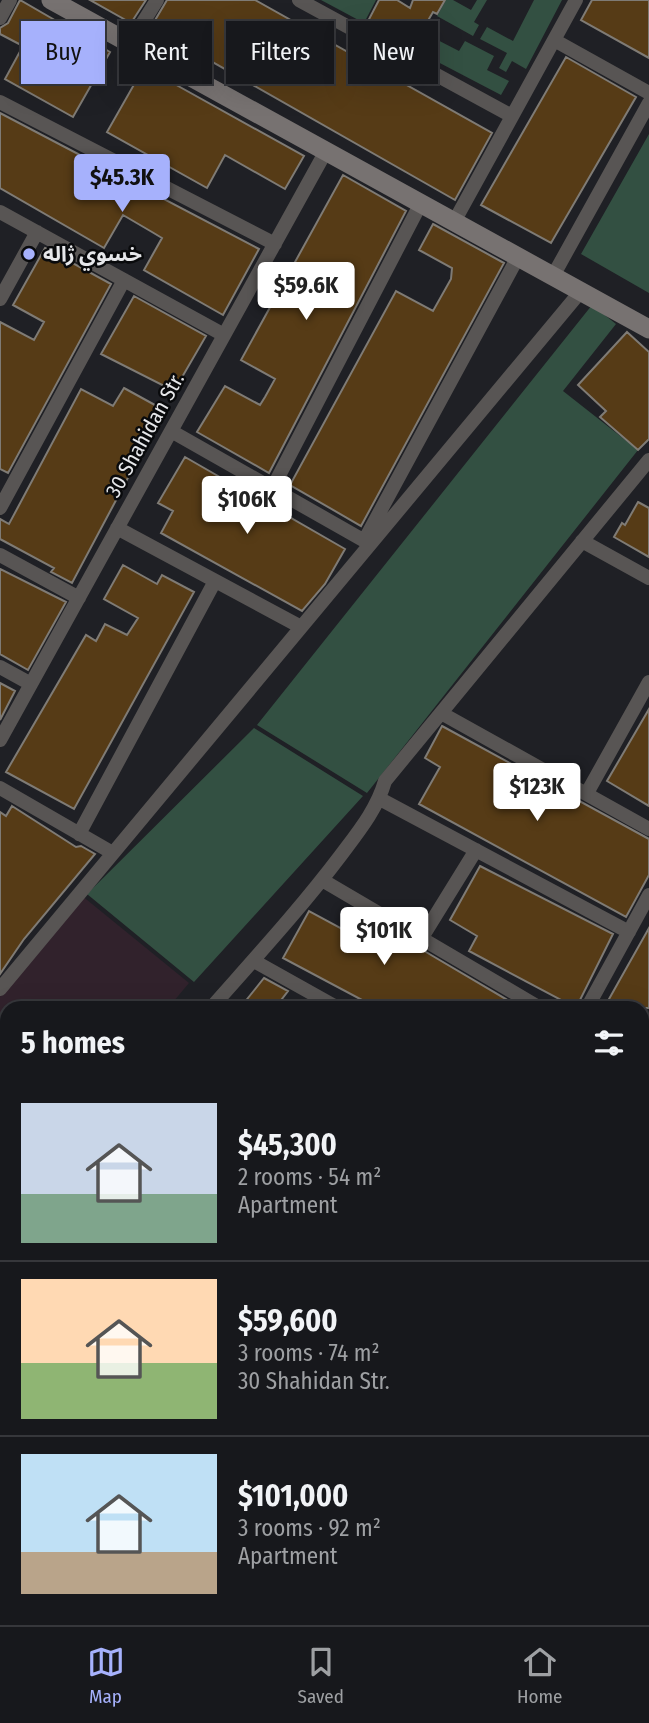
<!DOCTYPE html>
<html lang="en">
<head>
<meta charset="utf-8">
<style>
	body { margin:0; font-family:"Fira Sans Condensed","Noto Sans Arabic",sans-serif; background:#202125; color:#f1f3f6; height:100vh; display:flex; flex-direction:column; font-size:26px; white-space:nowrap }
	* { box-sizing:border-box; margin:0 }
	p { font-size:23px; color:#9ea0a3 }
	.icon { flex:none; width:38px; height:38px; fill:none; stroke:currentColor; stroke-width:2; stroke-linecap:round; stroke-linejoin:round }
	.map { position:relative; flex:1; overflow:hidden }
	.sheet { position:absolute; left:0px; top:1001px; width:649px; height:625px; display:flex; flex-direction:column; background:#17181c; border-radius:21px 21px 0 0; box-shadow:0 7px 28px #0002,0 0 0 2px #36373b }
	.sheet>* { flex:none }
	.hud { position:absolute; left:21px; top:21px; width:607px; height:63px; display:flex; gap:14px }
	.price { position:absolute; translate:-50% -60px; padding:0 16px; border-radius:7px; background:#fff; color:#222; font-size:23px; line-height:46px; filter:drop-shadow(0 2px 4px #0008) }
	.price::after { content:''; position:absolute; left:50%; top:42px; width:21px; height:16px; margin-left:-10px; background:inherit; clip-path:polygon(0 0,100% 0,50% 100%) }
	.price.on { background:#a6b1fc; color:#111 }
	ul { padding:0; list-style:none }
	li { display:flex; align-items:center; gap:21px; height:175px; padding:0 21px }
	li+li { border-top:2px solid #36373b }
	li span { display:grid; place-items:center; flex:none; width:196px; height:140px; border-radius:0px; color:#555 }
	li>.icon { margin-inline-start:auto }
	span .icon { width:84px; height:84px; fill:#fffc; stroke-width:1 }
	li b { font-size:30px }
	h2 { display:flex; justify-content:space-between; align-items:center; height:84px; padding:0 21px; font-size:30px }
	.tag { padding:0 24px; border-radius:0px; background:#17181c; box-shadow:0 7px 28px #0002,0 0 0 2px #36373b; font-size:24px; line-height:63px }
	.tag.on { background:#a6b1fc; color:#111 }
	.tab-bar { display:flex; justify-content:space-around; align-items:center; height:98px; border-top:2px solid #36373b; background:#17181c; font-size:19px; color:#9ea0a3 }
	.tab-bar a { display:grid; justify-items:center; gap:4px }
	.tab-bar .on { color:#a6b1fc }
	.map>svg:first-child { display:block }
	.industrial { fill:#31222c }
	.green { fill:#335042 }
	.building { fill:#563b16; stroke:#7f7b75; stroke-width:2 }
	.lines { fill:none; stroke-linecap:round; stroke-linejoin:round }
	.lane { stroke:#585554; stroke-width:7 }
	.street { stroke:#585554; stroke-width:14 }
	.secondary { stroke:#777271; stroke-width:19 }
	.poi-dot { fill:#a6b1fc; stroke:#090a0c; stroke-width:2.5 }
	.labels { text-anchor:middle; stroke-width:5; stroke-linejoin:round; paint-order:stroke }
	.poi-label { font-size:21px; font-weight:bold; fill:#e6e7ea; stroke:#090a0c; text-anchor:start }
	.street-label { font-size:21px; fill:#e6e7ea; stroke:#090a0c }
</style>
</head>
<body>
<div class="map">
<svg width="649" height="1625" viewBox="0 0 649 1625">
	<rect width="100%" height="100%" fill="#1f2025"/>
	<path class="industrial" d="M81 895 189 983 168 1008H7V1201L0 1209V994Z"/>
	<path class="green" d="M321 0H376L364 23Z
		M446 0H453L471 10 477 0H487L474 22 479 25 473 36 437 16Z
		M534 0H562L526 69 512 61 506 72 499 68 507 53 480 39 487 27 513 41Z
		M422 32 459 51 465 41 494 56 487 70 509 81 501 95 413 49Z
		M649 134V293L581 254Z
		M592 305 616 324 563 391 638 450 367 793 257 725Z
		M254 728 363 796 194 982 87 894Z"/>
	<path class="building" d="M20 0 110 52 73 117 5 79 23 46 0 34V28L8 23Z
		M90 0H146L131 23Z
		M167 0H255L492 133 455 200 151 27Z
		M379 0H397L410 8 413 0H445L437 14 433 12 412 48 367 23Z
		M592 0H649V58L581 20Z
		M566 57 636 97 551 243 481 205Z
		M144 67 304 156 285 189 225 155 207 188 107 132Z
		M0 113 259 249 223 315 144 270 162 238 152 232 123 215 104 248 0 188Z
		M343 175 406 211 269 473 197 432 225 386 260 405 265 397 275 379 241 360Z
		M433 224 504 263 361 526 290 485 396 291 433 311 451 279 452 268 419 250Z
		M45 248 111 284 8 473 0 469V322L34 340 44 322 13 305Z
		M134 296 206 336 174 391 101 354Z
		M627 332 649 352V439L638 450 600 417 606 411 578 385Z
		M124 388 164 410 72 583 51 572 54 568 0 539V519L9 524 81 389 113 406Z
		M185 457 345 549 325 584 302 611 161 533 173 511 158 503Z
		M638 502 649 508V557L614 537 622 523 625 525Z
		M123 565 157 584 162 575 194 592 74 809 6 772 86 635 96 641 105 624 127 635 138 618 104 599Z
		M0 569 66 602 28 670 0 654Z
		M0 683 15 691 0 720Z
		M649 709V806L607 781Z
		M442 726 649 839V875L626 917 419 804 440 767 425 758Z
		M12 806 76 847 81 846 95 854 24 939 0 974V812L6 816Z
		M480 866 613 934 576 1008 469 951 477 936 450 920Z
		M353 910 409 942 521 1008H377L283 958 309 911 342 929Z
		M649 928V1008H604L618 983Z
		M264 978 288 991 275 1008H240Z"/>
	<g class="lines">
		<path class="lane" d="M642 1322H649"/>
		<path class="street" d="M299 0 512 116
			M0 18 10 0
			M554 40 649 93
			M130 43 157 0
			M0 102 275 244
			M0 212 224 335
			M454 222 576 0
			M553 276 649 103
			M0 299 37 232
			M171 431 370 544
			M272 489 421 203
			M0 508 124 280
			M117 528 301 627
			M364 541 518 257
			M582 541 649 578
			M0 555 79 598
			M0 667 31 684
			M441 713 649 829
			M0 740 326 151
			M0 788 111 852
			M587 793 649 682
			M380 799 629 932
			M79 834 215 581
			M322 880 540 1008
			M421 939 476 850
			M254 961 338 1008
			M0 989 581 291
			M211 1008C255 958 301 908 341 855 359 831 377 809 385 781L649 460
			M587 1008 649 895
			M642 1103 649 1091
			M642 1178 649 1177
			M0 1248 7 1240
			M642 1416 649 1420
			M0 1525 7 1528
			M642 1540 649 1544
			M191 1619 204 1625
			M435 1619 446 1625
			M63 1625 66 1619
			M505 1625 509 1619"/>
		<path class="secondary" d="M51 0 649 329
			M642 1252H649
			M642 1297H649
			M0 1307 7 1306
			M0 1354H7"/>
	</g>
	<circle class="poi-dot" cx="29" cy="254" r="7"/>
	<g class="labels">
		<g class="poi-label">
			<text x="43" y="261">خسوي ژاله</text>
		</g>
		<g class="street-label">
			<text transform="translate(145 435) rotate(-61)" y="7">30 Shahidan Str.</text>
		</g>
	</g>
</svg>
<b class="price on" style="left:122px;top:214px">$45.3K</b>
<b class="price" style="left:306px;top:322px">$59.6K</b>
<b class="price" style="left:247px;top:536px">$106K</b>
<b class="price" style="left:537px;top:823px">$123K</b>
<b class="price" style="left:384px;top:967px">$101K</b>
<div class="hud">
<a class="tag on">Buy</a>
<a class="tag">Rent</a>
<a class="tag">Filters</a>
<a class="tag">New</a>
</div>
<section class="sheet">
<h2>5 homes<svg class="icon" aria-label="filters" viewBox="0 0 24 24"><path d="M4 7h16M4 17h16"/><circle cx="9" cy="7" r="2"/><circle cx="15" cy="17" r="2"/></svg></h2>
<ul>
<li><span style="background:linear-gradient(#c9d6e8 65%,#7fa58c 0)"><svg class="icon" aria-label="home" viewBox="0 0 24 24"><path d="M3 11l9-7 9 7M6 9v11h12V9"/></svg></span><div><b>$45,300</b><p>2 rooms · 54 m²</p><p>Apartment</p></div></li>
<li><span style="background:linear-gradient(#ffd9b3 60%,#8fb573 0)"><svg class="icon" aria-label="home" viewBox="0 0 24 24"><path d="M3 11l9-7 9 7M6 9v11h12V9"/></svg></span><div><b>$59,600</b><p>3 rooms · 74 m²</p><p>30 Shahidan Str.</p></div></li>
<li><span style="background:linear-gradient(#bfe0f5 70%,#b9a48a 0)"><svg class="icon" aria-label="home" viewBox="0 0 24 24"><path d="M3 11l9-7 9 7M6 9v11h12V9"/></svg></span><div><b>$101,000</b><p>3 rooms · 92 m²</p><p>Apartment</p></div></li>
</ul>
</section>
</div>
<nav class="tab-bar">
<a class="on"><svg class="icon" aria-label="map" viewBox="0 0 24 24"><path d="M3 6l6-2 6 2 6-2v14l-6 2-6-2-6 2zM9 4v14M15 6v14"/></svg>Map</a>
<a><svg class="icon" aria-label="saved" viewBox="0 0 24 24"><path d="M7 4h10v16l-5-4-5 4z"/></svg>Saved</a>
<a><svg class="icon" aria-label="home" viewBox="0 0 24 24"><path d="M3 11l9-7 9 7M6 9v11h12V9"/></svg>Home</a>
</nav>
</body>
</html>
